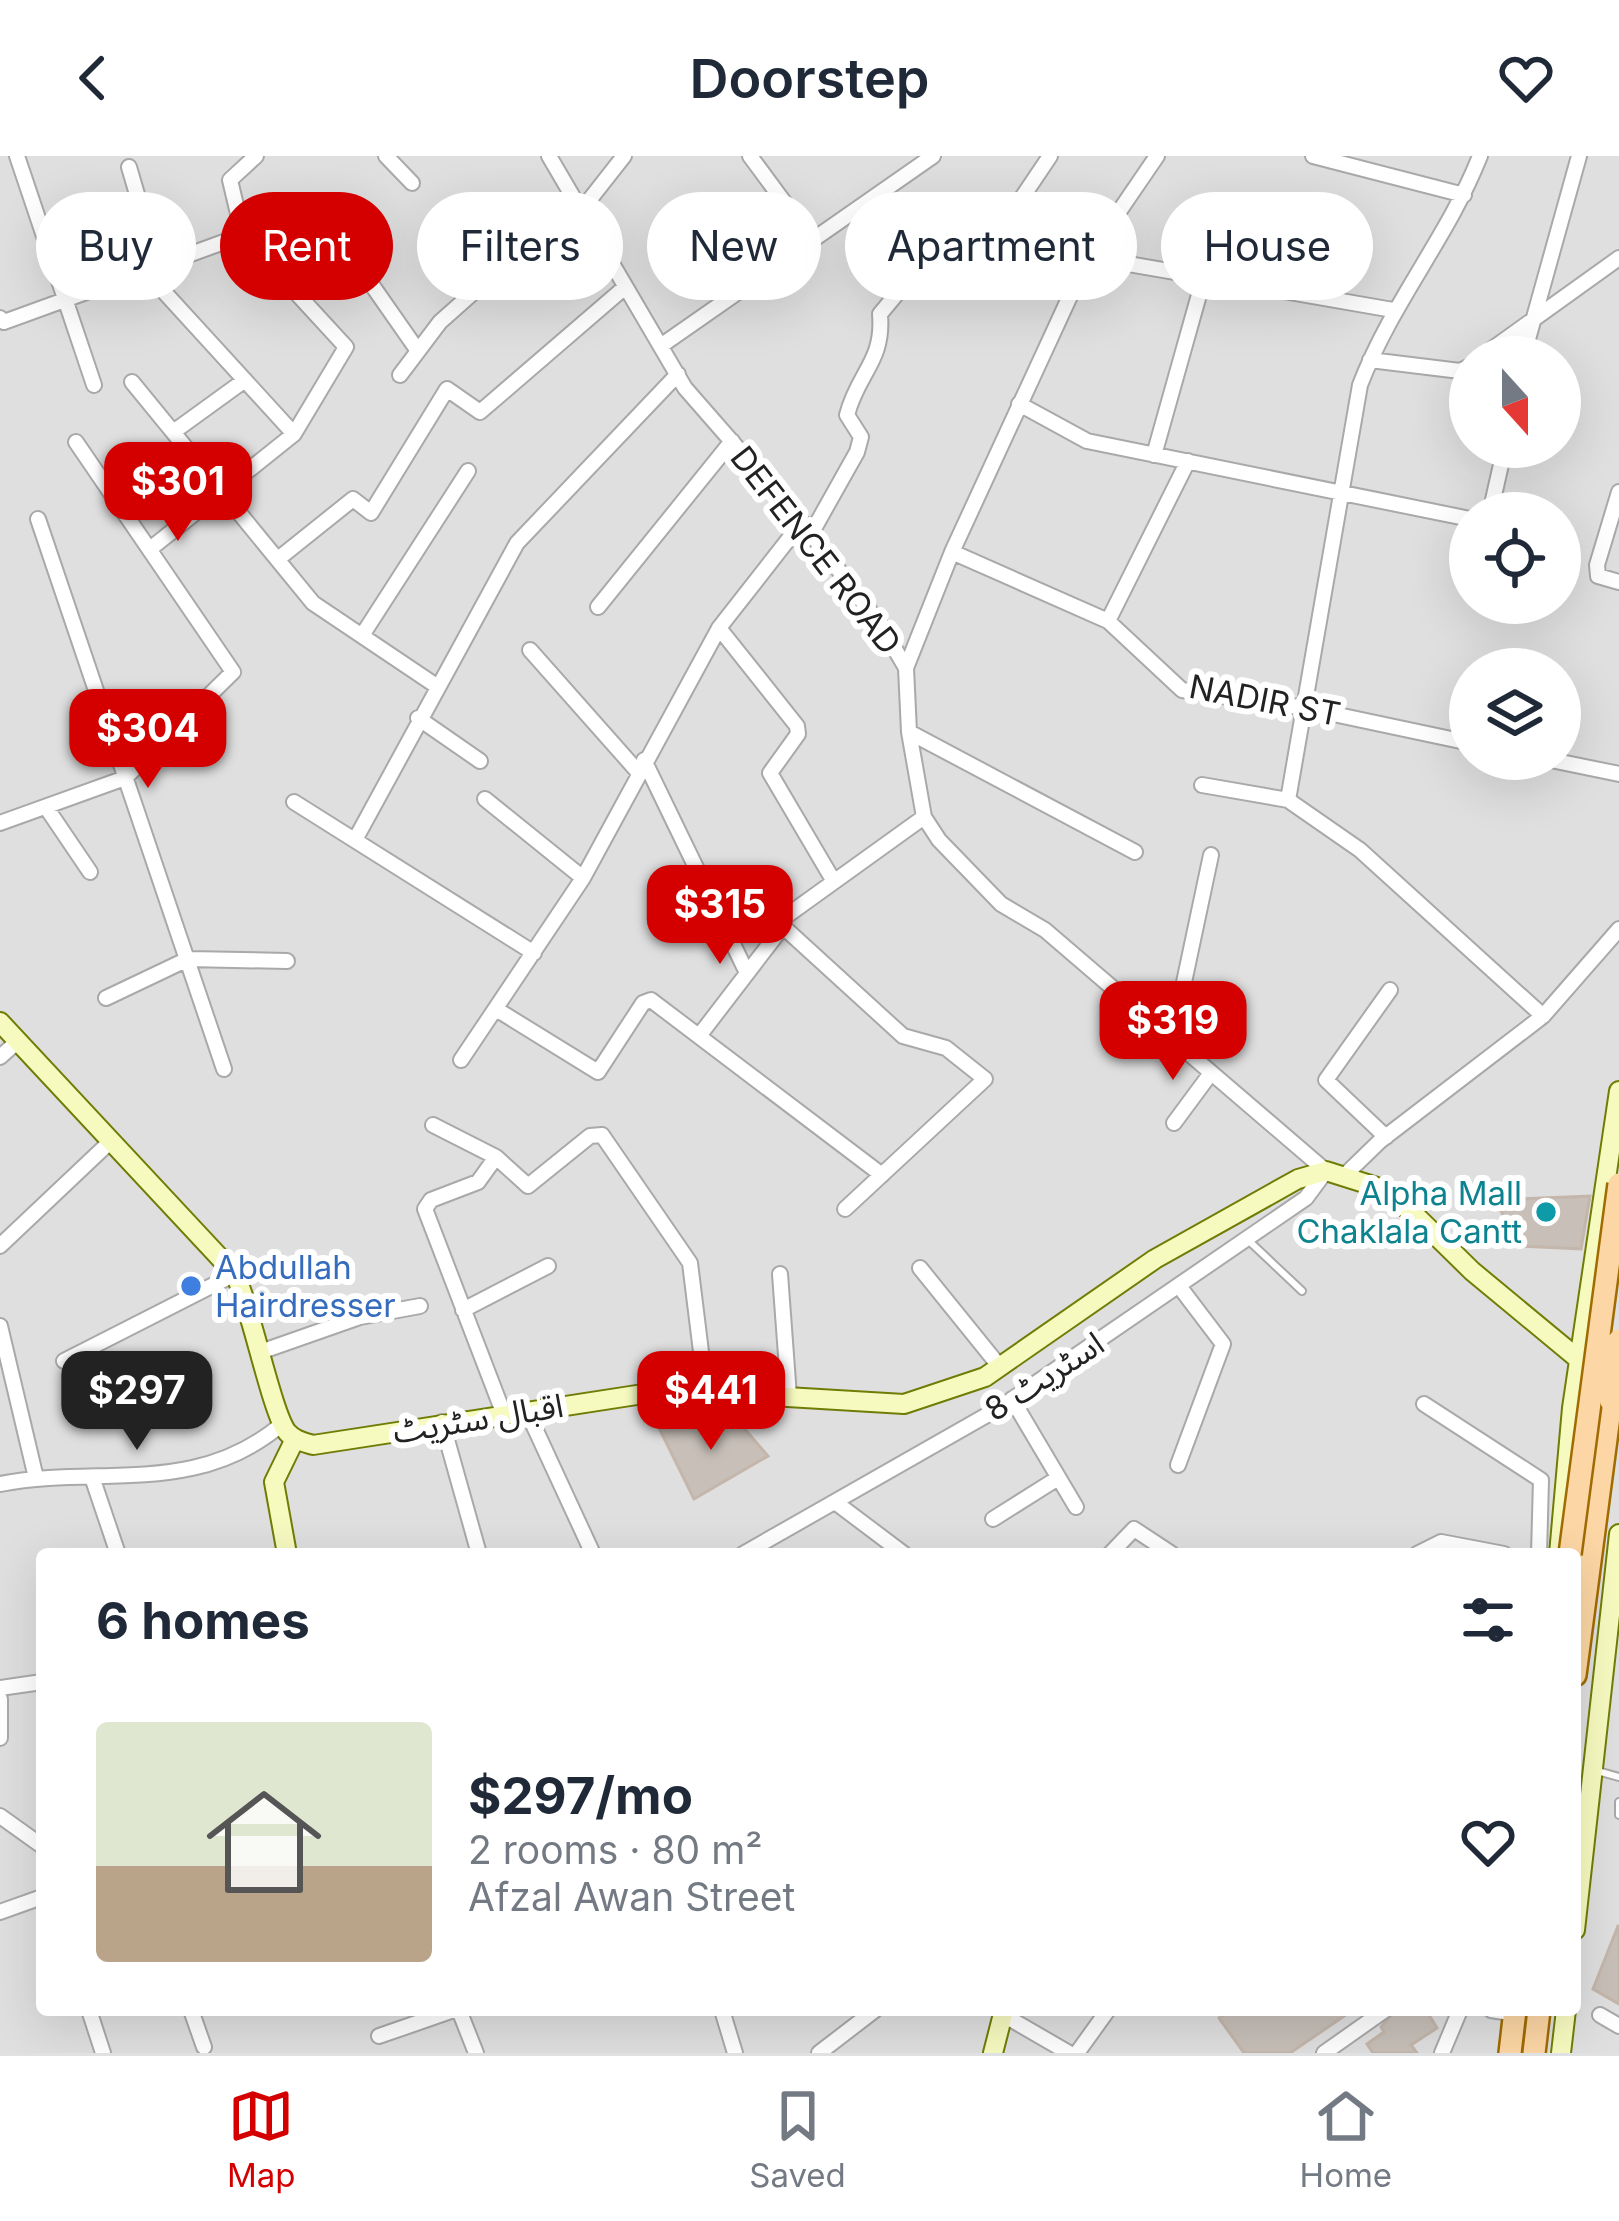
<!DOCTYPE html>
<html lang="en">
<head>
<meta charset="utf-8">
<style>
	body { margin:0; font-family:Inter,"Noto Sans Arabic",sans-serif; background:#f2f2f3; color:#1f2937; height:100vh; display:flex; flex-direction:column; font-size:45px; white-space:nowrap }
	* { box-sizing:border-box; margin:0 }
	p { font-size:39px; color:#747a83 }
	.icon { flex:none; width:66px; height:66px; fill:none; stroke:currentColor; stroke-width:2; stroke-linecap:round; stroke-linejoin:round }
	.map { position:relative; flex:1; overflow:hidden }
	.details { position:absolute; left:36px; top:1392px; width:1545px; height:468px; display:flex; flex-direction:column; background:#fff; border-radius:12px; box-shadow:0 12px 48px #0002 }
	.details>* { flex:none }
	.top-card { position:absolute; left:36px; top:36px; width:1548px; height:108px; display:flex; gap:24px }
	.needle { width:78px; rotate:159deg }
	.tools { position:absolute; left:1449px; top:180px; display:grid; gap:24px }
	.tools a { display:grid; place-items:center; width:132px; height:132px; border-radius:50%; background:#fff; box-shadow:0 12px 48px #0002; font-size:60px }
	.price { position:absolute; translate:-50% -102px; padding:0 27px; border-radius:24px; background:#d40000; color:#fff; font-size:39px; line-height:78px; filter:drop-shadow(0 3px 6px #0008) }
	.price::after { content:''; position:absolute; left:50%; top:72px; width:36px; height:27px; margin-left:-18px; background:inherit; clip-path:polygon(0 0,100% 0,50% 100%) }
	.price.active { background:#222; color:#fff }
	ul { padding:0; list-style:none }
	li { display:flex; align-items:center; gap:36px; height:300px; padding:0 60px }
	li span { display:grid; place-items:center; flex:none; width:336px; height:240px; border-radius:12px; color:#555 }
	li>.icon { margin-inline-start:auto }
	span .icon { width:144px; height:144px; fill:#fffc; stroke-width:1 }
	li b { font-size:51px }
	h2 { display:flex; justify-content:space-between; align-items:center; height:144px; padding:0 60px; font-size:51px }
	.chip { padding:0 42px; border-radius:54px; background:#fff; box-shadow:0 12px 48px #0002; font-size:42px; line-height:108px }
	.chip.active { background:#d40000; color:#fff }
	header { display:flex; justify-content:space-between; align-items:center; height:156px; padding:0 60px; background:#fff; font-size:54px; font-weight:600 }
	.tabs { display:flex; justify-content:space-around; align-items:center; height:168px; border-top:3px solid #e0e1e3; background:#fff; font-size:33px; color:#747a83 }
	.tabs a { display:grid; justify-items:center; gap:6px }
	.tabs .active { color:#d40000 }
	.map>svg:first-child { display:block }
	.residential { fill:#e0dfdf; fill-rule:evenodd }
	.building { fill:#c7bfb8; stroke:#c4b6ab; stroke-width:3 }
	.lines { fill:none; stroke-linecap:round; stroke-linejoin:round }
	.lane-casing { stroke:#a9a9a9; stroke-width:10 }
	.street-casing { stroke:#a9a9a9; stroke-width:18 }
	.secondary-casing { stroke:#707d05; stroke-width:22 }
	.primary-casing { stroke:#a06b00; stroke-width:26 }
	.lane { stroke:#fff; stroke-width:6 }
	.street { stroke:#fff; stroke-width:14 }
	.secondary { stroke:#f7fabf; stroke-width:18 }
	.primary { stroke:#fcd6a4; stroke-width:21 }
	.primary-bridge-casing { stroke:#a06b00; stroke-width:26; stroke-linecap:butt }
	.primary-bridge { stroke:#fcd6a4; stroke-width:21 }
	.culture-dot { fill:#0f9aa8; stroke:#fff; stroke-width:4.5 }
	.shop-dot { fill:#3f7fe0; stroke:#fff; stroke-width:4.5 }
	.labels { text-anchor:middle; stroke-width:12; stroke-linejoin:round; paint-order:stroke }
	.street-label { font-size:33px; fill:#222; stroke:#fff }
	.culture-label { font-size:33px; fill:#0d838f; stroke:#fff; text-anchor:end }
	.shop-label { font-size:33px; fill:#366cbe; stroke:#fff; text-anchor:start }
</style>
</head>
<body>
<header><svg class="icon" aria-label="back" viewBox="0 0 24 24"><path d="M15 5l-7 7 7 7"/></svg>Doorstep<svg class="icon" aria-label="heart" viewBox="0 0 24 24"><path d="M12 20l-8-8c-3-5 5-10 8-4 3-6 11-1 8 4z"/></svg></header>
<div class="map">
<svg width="1619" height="1897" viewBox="0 0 1619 1897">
	<rect width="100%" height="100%" fill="#f2efe9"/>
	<path class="residential" d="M0 0H1619V1897H0ZM1470 201H1560V291H1470ZM1470 357H1560V447H1470ZM1470 513H1560V603H1470ZM42 1398H1575V1854H42Z"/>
	<path class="building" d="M1590 1040 1581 1093 1520 1090 1495 1044Z
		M736 1263 768 1300 694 1343 659 1272Z
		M1618 1770H1619V1848L1593 1833Z
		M1230 1854H1353L1290 1897H1244L1219 1862Z
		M1396 1854H1426L1437 1872 1411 1889 1417 1897H1373L1367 1888 1384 1876 1381 1871Z"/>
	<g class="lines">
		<defs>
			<path id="lane" d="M1248 1084 1302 1135
				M1594 1614 1619 1621
				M1619 1646V1659"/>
			<path id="street" d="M17 0 94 229
				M386 0 412 27
				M549 0 685 232 802 366 882 471 906 512 909 576 924 661 939 684 1001 748 1045 774 1326 1015 1306 1042 1001 1251 743 1398
				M750 0 812 84
				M1050 0 997 79 1076 126
				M1313 0 1464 39
				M129 11 158 110
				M580 56 624 0
				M351 99 418 195
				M1088 101 1393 154
				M145 115 294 278
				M0 162 4 166 243 79
				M662 189 933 0
				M1481 201 1619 102
				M1523 201 1579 0
				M1370 204 1460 215 1470 210
				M400 219 440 166 574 47
				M132 226 313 447 435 529
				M1019 248 1087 285 1470 363
				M176 274 245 224
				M1154 299 1204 121
				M1619 336 1597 409 1598 420 1619 426
				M1490 357 1505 291
				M38 363 224 913
				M811 378 857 296 861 281 847 259C858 216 884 206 880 158L934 93
				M150 393 294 278 346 191 243 79 230 24 256 0
				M952 396 1108 465 1182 534 1305 552 1470 587
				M278 403 353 343 371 357 447 233 480 256 624 132
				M598 451 732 285
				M1108 465 1188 305
				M719 472 797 570 798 578 770 617 833 724
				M363 478 468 315
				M530 494 639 617
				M906 512 952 396 1088 101 1157 0
				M418 562 480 605
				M909 576 1135 696
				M1546 603 1619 618
				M644 604 747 817
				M1202 629 1288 644 1360 694 1543 860 1619 773
				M485 643 583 722
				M1288 644 1360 229C1393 144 1448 81 1480 0
				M294 646 534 797
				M46 651 90 716
				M0 667 125 622 233 516 76 286
				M355 684 517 387 678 218
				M106 842 188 803 287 805
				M496 853 598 916 643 847 651 844 882 1019
				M699 880 781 773
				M1172 883 1211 699
				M0 901 17 886
				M461 904 583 722 719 472 802 366
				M1174 967 1211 917
				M433 969 496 1001 478 1026 431 1044 425 1053 503 1256
				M1386 981 1326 924 1390 834
				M496 1001 528 1030 590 980 602 979 690 1107 706 1236
				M1346 1018 1380 985 1543 860
				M845 1053 985 923 946 892 903 880 778 766 924 661
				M0 1090 112 984
				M920 1112 1000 1211
				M780 1118 789 1240
				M463 1154 548 1110
				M0 1170 36 1322
				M263 1195 360 1161 420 1150
				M64 1205 235 1118
				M1012 1243 1076 1351
				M1424 1248 1541 1324 1539 1398
				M526 1253 593 1398
				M442 1266 479 1398
				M1178 1309 1223 1188 1179 1130
				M92 1321 118 1398
				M0 1328C101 1309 196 1341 282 1268
				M835 1346 904 1398
				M993 1363 1058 1322
				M1110 1398 1134 1373 1172 1398
				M1417 1398 1441 1386 1504 1398
				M0 1532 42 1526
				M0 1543V1582
				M0 1660 42 1690
				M0 1756 42 1741
				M89 1854 103 1897
				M191 1854 204 1891
				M459 1854 476 1897
				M722 1854 735 1897
				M1491 1854 1504 1856
				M1600 1859 1619 1870
				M1005 1860 1069 1897
				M379 1880 454 1854
				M819 1897 875 1854
				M1077 1897 1108 1854
				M1324 1897 1385 1854
				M1442 1897 1460 1854"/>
			<path id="secondary" d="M0 866 235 1118C251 1152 272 1257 287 1276 294 1284 303 1286 313 1289L669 1234 904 1248 985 1221 1155 1103 1298 1023 1326 1015 1380 1032 1414 1058 1472 1115 1600 1221
				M287 1398 274 1326 295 1283
				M1559 1398 1572 1252 1619 935
				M1575 1774 1619 1378
				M993 1897 1004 1854
				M1561 1897 1566 1854"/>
			<path id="primary" d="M1575 1519 1611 1245
				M1510 1897 1515 1854
				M1534 1897 1539 1854"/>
		</defs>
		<use href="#lane" class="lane-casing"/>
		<use href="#street" class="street-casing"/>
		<use href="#secondary" class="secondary-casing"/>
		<use href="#primary" class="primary-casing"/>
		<use href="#lane" class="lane"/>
		<use href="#street" class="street"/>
		<use href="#secondary" class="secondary"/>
		<use href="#primary" class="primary"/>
		<defs>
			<path id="primary-bridge" d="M1611 1245 1619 1184
				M1570 1398 1619 1028"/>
		</defs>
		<use href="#primary-bridge" class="primary-bridge-casing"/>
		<use href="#primary-bridge" class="primary-bridge"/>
	</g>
	<circle class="culture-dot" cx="1546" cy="1056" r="12"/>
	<circle class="shop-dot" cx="191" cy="1130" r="12"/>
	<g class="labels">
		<g class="street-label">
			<text transform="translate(816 394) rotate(52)" y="12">DEFENCE ROAD</text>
			<text transform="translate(1265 544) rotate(11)" y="12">NADIR ST</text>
			<text transform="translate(1044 1220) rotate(-33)" y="12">اسٹریٹ 8</text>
			<text transform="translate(478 1262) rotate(-9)" y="12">اقبال سٹریٹ</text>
		</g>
		<g class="culture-label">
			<text x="1522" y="1049">Alpha Mall<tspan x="1522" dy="38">Chaklala Cantt</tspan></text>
		</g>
		<g class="shop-label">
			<text x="215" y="1123">Abdullah<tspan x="215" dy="38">Hairdresser</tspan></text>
		</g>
	</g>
</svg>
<div class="tools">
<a><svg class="needle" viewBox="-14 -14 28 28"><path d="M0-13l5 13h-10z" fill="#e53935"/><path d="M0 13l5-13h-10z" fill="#747a83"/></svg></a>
<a><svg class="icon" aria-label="locate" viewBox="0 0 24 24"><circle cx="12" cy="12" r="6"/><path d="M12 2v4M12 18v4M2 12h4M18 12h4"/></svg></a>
<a><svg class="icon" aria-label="layers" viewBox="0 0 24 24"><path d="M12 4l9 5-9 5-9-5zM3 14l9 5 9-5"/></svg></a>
</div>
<b class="price" style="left:178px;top:388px">$301</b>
<b class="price" style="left:148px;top:635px">$304</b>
<b class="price" style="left:720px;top:811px">$315</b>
<b class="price" style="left:1173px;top:927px">$319</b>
<b class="price active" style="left:137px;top:1297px">$297</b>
<b class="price" style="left:711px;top:1297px">$441</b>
<div class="top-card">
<a class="chip">Buy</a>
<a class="chip active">Rent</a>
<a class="chip">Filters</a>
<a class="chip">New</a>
<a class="chip">Apartment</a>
<a class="chip">House</a>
</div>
<section class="details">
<h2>6 homes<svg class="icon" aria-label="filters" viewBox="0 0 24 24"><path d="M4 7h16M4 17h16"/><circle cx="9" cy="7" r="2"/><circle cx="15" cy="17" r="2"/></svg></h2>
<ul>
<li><span style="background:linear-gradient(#dfe7d0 60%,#b9a48a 0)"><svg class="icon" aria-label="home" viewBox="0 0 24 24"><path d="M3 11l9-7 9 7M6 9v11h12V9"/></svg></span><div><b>$297/mo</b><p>2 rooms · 80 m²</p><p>Afzal Awan Street</p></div><svg class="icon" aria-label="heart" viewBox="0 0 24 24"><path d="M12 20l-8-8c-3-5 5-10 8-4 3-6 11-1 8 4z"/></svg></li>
</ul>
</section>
</div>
<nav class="tabs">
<a class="active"><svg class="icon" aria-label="map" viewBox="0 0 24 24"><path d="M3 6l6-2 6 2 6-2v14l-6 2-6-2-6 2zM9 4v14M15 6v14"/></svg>Map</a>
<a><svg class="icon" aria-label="saved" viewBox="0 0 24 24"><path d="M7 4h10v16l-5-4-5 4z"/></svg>Saved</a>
<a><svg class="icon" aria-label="home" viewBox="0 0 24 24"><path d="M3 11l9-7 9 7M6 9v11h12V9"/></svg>Home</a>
</nav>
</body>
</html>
